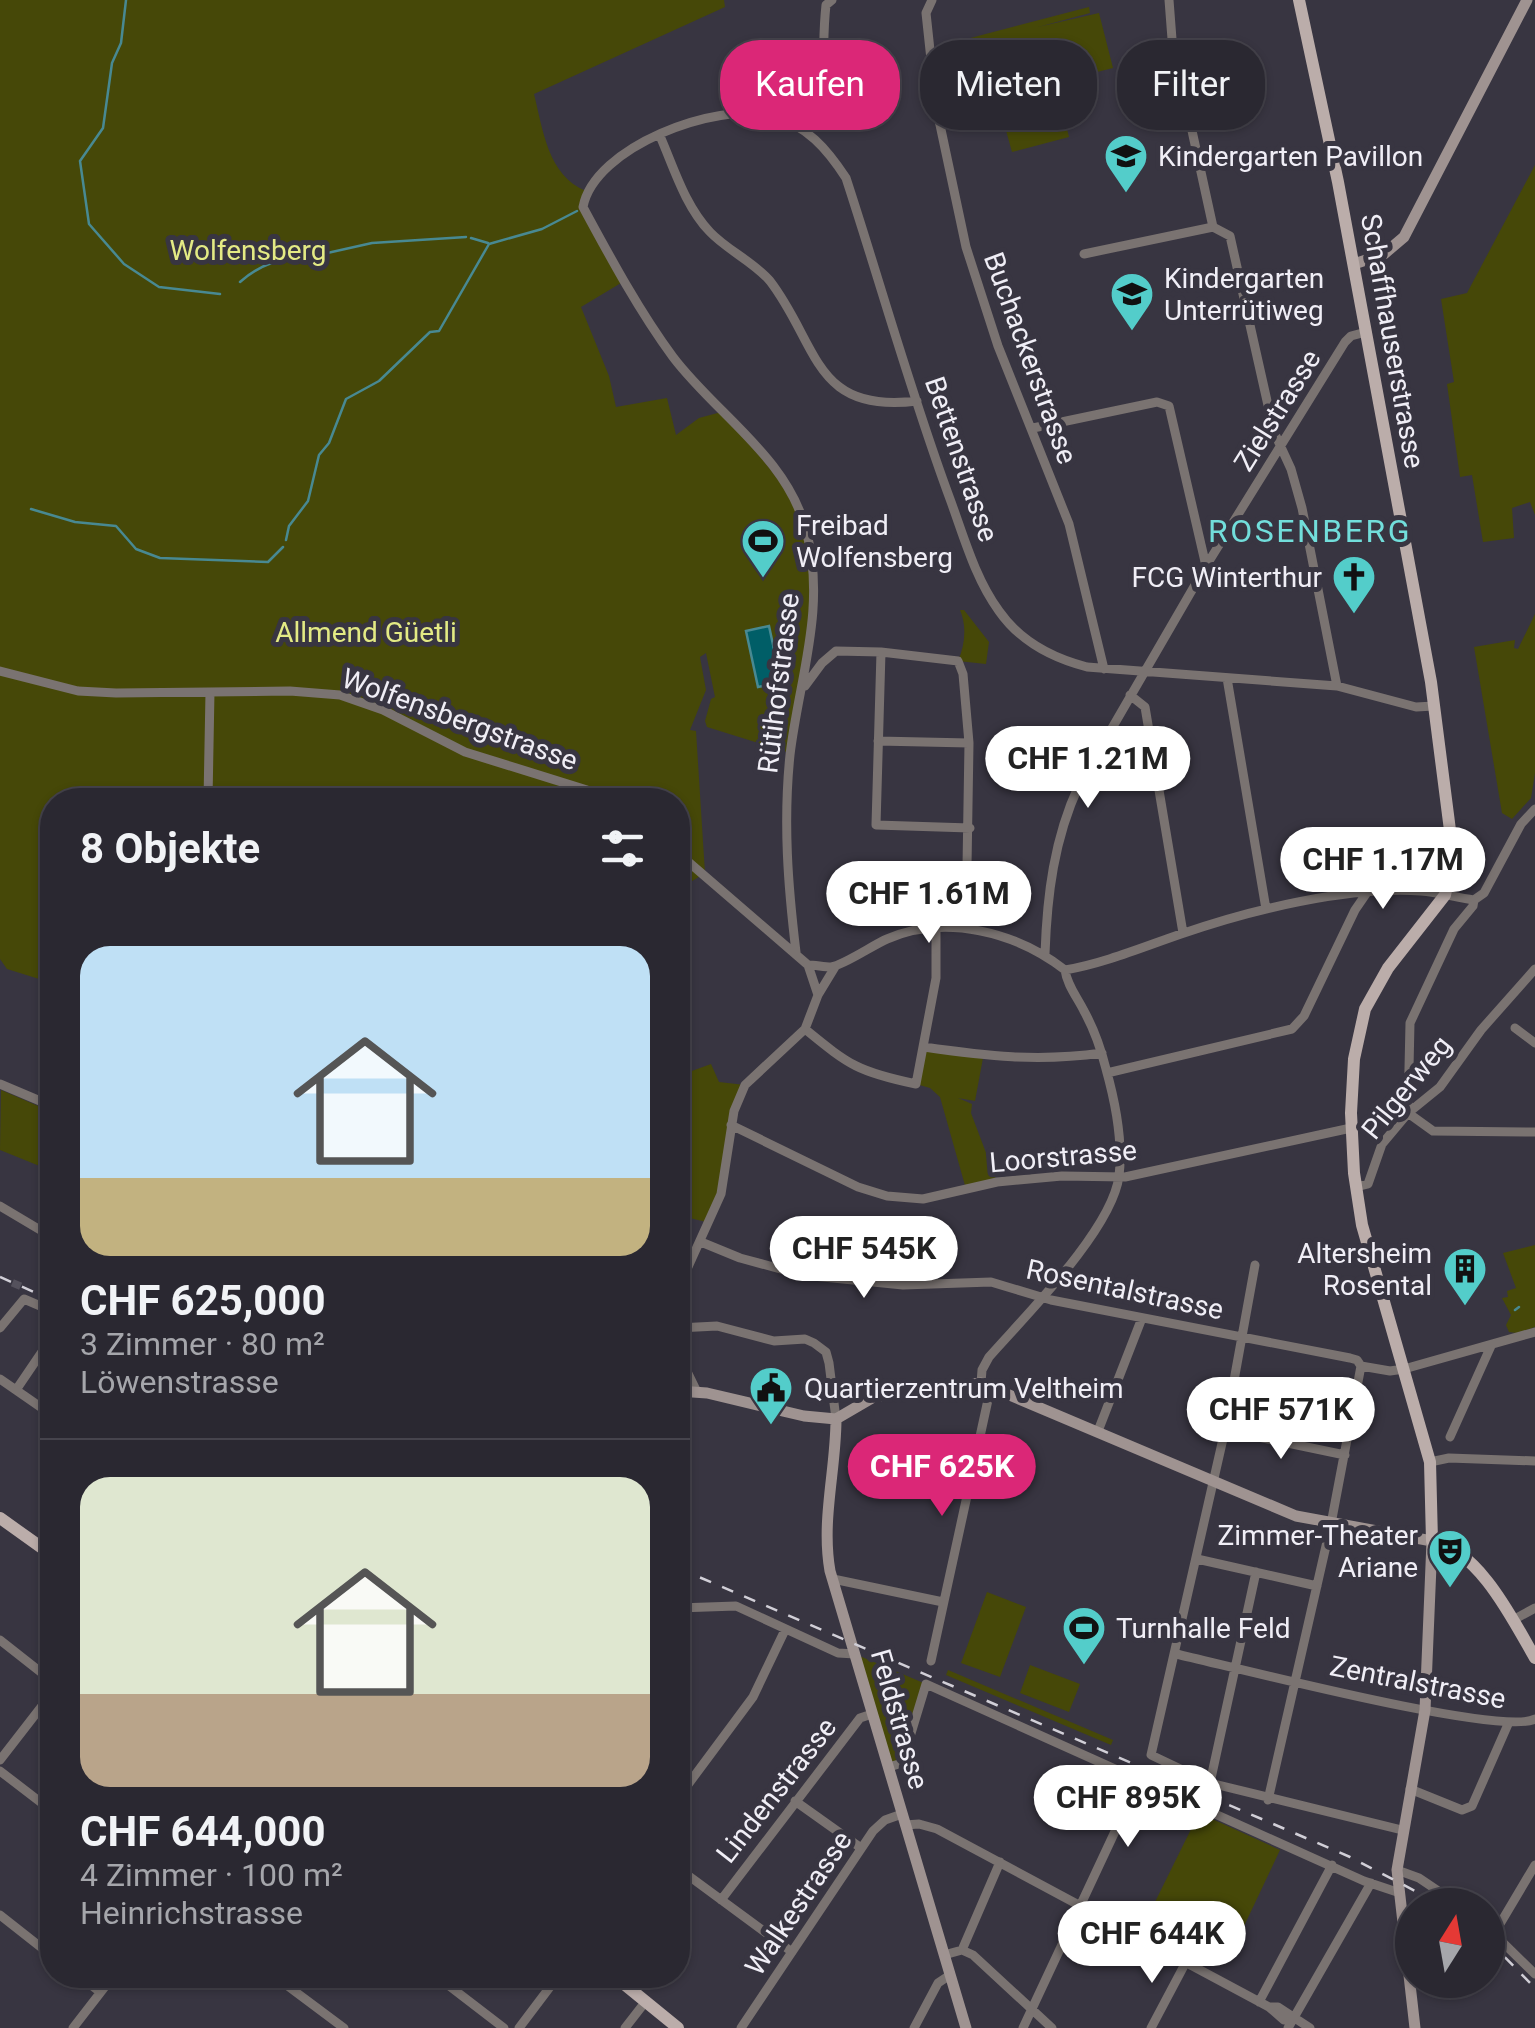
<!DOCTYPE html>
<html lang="de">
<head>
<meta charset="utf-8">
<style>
	body { margin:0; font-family:Roboto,sans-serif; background:#36343d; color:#f1f3f6; height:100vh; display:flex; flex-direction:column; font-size:38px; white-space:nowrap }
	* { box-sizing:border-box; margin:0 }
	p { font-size:32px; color:#a5a6ab }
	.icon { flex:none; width:55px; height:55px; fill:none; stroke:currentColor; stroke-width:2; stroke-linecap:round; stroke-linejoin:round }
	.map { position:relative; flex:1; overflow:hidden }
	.drawer { position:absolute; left:40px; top:788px; width:650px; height:1200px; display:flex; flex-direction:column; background:#2a2831; border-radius:40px; box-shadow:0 2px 8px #0004,0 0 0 2px #46444d }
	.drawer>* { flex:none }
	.banner { position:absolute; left:720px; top:40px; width:665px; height:90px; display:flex; gap:20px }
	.needle { width:65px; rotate:11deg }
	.tools { position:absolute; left:1395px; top:1888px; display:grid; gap:20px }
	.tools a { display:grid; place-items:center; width:110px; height:110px; border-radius:50%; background:#2a2831; box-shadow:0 2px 8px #0004,0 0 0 2px #46444d; font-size:50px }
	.price { position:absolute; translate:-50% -85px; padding:0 22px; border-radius:35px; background:#fff; color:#222; font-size:32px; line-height:65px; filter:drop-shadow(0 2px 5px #0008) }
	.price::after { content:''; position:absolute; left:50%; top:60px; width:30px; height:22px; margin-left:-15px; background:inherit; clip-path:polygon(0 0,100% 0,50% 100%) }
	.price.current { background:#db2777; color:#fff }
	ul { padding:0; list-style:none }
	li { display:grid; align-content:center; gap:20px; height:530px; padding:0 40px }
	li+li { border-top:2px solid #46444d }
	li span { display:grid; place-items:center; height:310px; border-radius:30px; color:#555 }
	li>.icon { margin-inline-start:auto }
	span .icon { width:180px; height:180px; fill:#fffc; stroke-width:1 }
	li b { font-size:42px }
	h2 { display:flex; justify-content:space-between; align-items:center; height:120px; padding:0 40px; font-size:42px }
	.chip { padding:0 35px; border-radius:40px; background:#2a2831; box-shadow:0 2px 8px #0004,0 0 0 2px #46444d; font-size:35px; line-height:90px }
	.chip.current { background:#db2777; color:#fff }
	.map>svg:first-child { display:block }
	.green { fill:#464808 }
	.water { fill:#005e67; stroke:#488992; stroke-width:2.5 }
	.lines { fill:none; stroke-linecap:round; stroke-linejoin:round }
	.stream { stroke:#488992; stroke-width:2.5 }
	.street-tunnel { stroke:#54515c; stroke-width:9; stroke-dasharray:9 4.5; stroke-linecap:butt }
	.street { stroke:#7a7371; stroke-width:9 }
	.secondary { stroke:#9f9391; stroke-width:11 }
	.primary { stroke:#bbadaa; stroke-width:12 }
	.rail { stroke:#d1cfd7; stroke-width:2.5; stroke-dasharray:12 12; stroke-linecap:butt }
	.labels { text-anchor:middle; stroke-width:10; stroke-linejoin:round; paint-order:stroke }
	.poi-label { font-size:28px; fill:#f0eef6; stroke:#383541; text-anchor:start }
	.park-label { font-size:28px; fill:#e3ea84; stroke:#383541 }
	.street-label { font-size:28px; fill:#f0eef6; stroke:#383541 }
	.quarter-label { font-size:32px; letter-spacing:2.5px; fill:#72dedb; stroke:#383541 }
</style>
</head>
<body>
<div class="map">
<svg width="1535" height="2028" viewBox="0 0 1535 2028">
	<rect width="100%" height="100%" fill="#383541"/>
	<path class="green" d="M0 0H724L725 7 534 94C543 130 548 176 586 191L583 207 626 280 581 307 609 376 616 407 667 398 676 435 699 418 725 411 787 491 806 528 814 613 790 753 707 727 705 721 711 699 715 697 706 653 700 657 706 690 690 730 696 731 705 873 678 890V800H52V983L7 969 0 959Z
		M1089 7 1090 13 1038 27 1099 13 1113 68 966 105 952 50 961 48 959 41Z
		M1060 101 1069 137 1012 152 1002 116Z
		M1535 165V515L1530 502 1512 508 1514 538 1483 542 1472 475 1460 477 1447 384 1454 382 1441 299 1467 293Z
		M960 610H964L989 642 986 664 958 661C965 645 967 626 960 610Z
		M1535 614V773L1531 798 1512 819 1502 813 1474 647 1515 640 1514 648 1518 649Z
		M924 1047 983 1058 975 1101 958 1098 972 1104 971 1113 997 1182 966 1189 940 1097 930 1088 916 1084Z
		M711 1064 719 1082 745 1085 734 1111 725 1175 710 1223 678 1215V1076Z
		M1 1090 52 1112V1171L0 1150Z
		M1535 1245V1327L1517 1333 1509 1332 1506 1325 1511 1315 1502 1298 1508 1297 1507 1291 1516 1288 1503 1253Z
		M987 1592 1026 1607 1000 1677 961 1663Z
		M855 1654 926 1684 902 1763 889 1767Z
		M1030 1665 1080 1684 1069 1712 1020 1693Z
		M948 1670 1113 1740 1111 1745 946 1675Z
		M1199 1813 1280 1850 1236 1943 1155 1902Z"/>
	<path class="water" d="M769 626 781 682 758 687 746 631Z"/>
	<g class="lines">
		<path class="stream" d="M126 0 121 43 112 63 103 128 80 161 89 224 124 264 159 287 220 294
			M471 238 488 243
			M314 256 372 243 466 237
			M240 282C260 264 281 258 308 256
			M31 509 75 522 116 526 136 549 160 558 268 562 283 547
			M286 540 289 526 308 501 319 455 329 443 346 399 379 381 430 332 439 331 489 244 542 229 577 211
			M1515 1310 1519 1307"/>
		<path class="street-tunnel" d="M15 1288 18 1281"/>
		<path class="street" d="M932 0 926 13 936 106 966 247 998 346 1069 524 1104 669
			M1169 0 1172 39 1213 227 1230 236 1274 432 1291 469 1302 508 1337 686
			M804 129C831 77 820 59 826 5L832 0
			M660 136C674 168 685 206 710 232 727 250 754 262 770 281 819 345 813 414 917 401
			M1084 254 1213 227
			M1033 428 1157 402 1169 406 1206 566
			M881 652 876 825 970 828
			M0 671 78 691 116 693 290 691 340 695 383 710 465 752 587 790 604 800
			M1227 678 1266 909
			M805 686 822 663 836 651 881 652 958 661 963 674 969 743 966 928
			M1130 695 1145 707 1183 933
			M878 741 969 743
			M208 800 210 692
			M678 853 808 965C815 965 824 967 831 967 844 965 873 945 887 939 946 914 1016 932 1065 970 1105 963 1143 947 1181 934 1250 910 1348 886 1421 891 1439 892 1456 898 1474 900L1484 893 1521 824 1535 809
			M1474 900 1473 906 1454 929 1410 1023 1408 1113 1433 1131 1535 1132
			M796 952C788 886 783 822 790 755 799 679 827 608 806 530 787 457 716 414 673 357 639 311 610 257 583 207 594 147 717 101 771 116 807 125 827 149 846 178 881 285 911 394 950 499 964 537 975 578 999 611 1020 641 1052 658 1087 667L1337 686 1416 707 1434 706
			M1045 954C1047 895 1054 839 1079 785L1206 566 1345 342 1351 336 1366 332
			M818 995 835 967
			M1515 1028 1535 1043
			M805 1029C850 1066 859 1072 916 1084L936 978V926
			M924 1047C986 1056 1038 1062 1102 1053
			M1107 1073 1292 1029 1304 1016 1355 910 1366 894
			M0 1084 52 1106
			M731 1125 858 1187 887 1196 923 1199 997 1182 1062 1176 1125 1177 1351 1128
			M1356 1187 1368 1184 1382 1144 1408 1113 1440 1087 1481 1030 1535 969
			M0 1206 52 1237
			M701 1242 740 1258 803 1275 903 1285 991 1282 1051 1300 1350 1358 1357 1360 1361 1366 1390 1371 1404 1369 1535 1332
			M1255 1265 1225 1430 1151 1755 1210 1783 1402 1830
			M678 1289 721 1194 734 1111 745 1085 805 1029 818 995 808 965
			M0 1328 24 1299 52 1311
			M678 1328 717 1326 774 1341 805 1339 814 1343 826 1352 829 1363 836 1419
			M678 1353 697 1392
			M0 1379 52 1415
			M981 1383 982 1370 989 1357C1025 1316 1112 1230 1119 1176 1123 1143 1115 1101 1106 1069 1101 1049 1094 1029 1084 1011 1077 997 1067 985 1065 970
			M16 1390 52 1337
			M1225 1430 1345 1455
			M1098 1431 1142 1318
			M1450 1437 1491 1346
			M1430 1462 1449 1458 1535 1461
			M1197 1559 1317 1586
			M833 1579 943 1602
			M678 1608 736 1606 838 1653 855 1654
			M1513 1620 1535 1608
			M0 1640 52 1681
			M1176 1654C1230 1666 1501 1737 1535 1719
			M931 1661 991 1386
			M0 1760 52 1693
			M889 1767 902 1763 926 1684 1364 1881 1397 1892
			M0 1771 52 1811
			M1210 1783 1256 1572
			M1410 1789 1462 1810 1472 1806 1509 1722
			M678 1798 753 1697 785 1630
			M1268 1800 1331 1524 1361 1366
			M795 1801 861 1848
			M905 1825 919 1824 937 1829 1269 2007H1278L1310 2028
			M678 1868 792 1952
			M1397 1870 1419 1878 1459 1905
			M721 1900 860 1718 872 1714
			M0 1915 52 1956
			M1488 1928 1535 1974
			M1494 1934 1535 1865
			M962 1950 973 1955 1052 2028
			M944 1955 962 1950 1000 1862
			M78 1975 100 1992
			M273 1975 344 2028
			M435 1975 504 2028
			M1259 2002 1332 1865
			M1269 2007 1284 2020 1294 2019
			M73 2028 114 1975
			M519 2028 559 1975
			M625 2028 646 2001
			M741 2028 873 1831 885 1820 902 1814
			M914 2028 938 1983 950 1975
			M1023 2028 1140 1778
			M1151 2028 1186 1962
			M1288 2028 1371 1883"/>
		<path class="secondary" d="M1354 264 1384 254 1404 237 1527 0
			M678 1391 707 1393 804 1416 836 1419 872 1398 888 1394 981 1383 1296 1516 1432 1541 1425 1710 1397 1870 1415 2028
			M836 1419C836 1470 821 1520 830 1571L966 2028"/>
		<path class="primary" d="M1299 0 1338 182 1431 682 1451 838 1452 862 1445 895 1388 968 1365 1009 1354 1059 1351 1113 1354 1173 1362 1225 1430 1462 1432 1541C1479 1550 1513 1620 1535 1658
			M0 1518 52 1555
			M613 1975 678 2028"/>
		<path class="rail" d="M0 1277 52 1300
			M678 1568 1350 1857 1442 1905
			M1488 1940 1535 1988"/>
	</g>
	<defs>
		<symbol id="school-pin" viewBox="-11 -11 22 30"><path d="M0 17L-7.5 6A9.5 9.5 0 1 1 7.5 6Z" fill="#53cdca" stroke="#383541"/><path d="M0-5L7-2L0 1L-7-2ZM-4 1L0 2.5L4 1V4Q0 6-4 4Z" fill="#111"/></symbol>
		<symbol id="stadium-pin" viewBox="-11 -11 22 30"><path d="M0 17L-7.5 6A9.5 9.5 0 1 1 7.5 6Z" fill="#53cdca" stroke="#383541"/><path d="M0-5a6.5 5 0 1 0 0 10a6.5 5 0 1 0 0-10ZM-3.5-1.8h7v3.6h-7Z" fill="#111"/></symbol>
		<symbol id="church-pin" viewBox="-11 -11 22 30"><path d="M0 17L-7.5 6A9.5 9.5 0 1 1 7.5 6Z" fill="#53cdca" stroke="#383541"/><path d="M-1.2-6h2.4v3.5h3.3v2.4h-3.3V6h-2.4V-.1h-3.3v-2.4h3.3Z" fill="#111"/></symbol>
		<symbol id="building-pin" viewBox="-11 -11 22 30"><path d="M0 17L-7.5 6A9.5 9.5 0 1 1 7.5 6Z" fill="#53cdca" stroke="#383541"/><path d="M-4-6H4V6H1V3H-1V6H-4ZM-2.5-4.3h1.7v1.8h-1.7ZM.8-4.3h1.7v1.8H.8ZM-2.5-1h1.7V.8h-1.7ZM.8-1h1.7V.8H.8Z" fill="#111"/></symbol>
		<symbol id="civic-pin" viewBox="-11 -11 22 30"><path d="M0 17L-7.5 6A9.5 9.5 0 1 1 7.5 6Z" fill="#53cdca" stroke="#383541"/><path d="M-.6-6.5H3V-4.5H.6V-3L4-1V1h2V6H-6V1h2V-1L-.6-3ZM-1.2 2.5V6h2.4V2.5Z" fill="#111"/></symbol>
		<symbol id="theatre-pin" viewBox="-11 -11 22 30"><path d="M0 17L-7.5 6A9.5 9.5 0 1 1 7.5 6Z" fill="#53cdca" stroke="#383541"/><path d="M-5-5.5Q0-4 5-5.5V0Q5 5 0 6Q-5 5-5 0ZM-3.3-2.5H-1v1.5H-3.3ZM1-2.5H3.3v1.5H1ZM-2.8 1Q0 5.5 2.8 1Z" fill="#111"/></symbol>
	</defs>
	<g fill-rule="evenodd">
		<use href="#school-pin" x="1101" y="131" width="50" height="68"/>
		<use href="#school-pin" x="1107" y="269" width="50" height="68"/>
		<use href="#stadium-pin" x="738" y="516" width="50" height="68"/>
		<use href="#church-pin" x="1329" y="552" width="50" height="68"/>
		<use href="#building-pin" x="1440" y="1244" width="50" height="68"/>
		<use href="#civic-pin" x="746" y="1363" width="50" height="68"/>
		<use href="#theatre-pin" x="1425" y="1526" width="50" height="68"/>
		<use href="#stadium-pin" x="1059" y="1603" width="50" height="68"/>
	</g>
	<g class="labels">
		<g class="poi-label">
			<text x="1158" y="166">Kindergarten Pavillon</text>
			<text x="1164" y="288">Kindergarten<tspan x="1164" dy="32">Unterrütiweg</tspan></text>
			<text x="796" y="535">Freibad<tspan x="796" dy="32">Wolfensberg</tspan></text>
			<text x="1322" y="587" text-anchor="end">FCG Winterthur</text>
			<text x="1432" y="1263" text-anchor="end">Altersheim<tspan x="1432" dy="32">Rosental</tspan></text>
			<text x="804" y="1398">Quartierzentrum Veltheim</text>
			<text x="1418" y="1545" text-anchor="end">Zimmer-Theater<tspan x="1418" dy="32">Ariane</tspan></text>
			<text x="1116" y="1638">Turnhalle Feld</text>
		</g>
		<g class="park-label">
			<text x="248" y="260">Wolfensberg</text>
			<text x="366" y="642">Allmend Güetli</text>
		</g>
		<g class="street-label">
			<text transform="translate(1393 341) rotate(80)" y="10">Schaffhauserstrasse</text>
			<text transform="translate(1031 358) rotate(70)" y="10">Buchackerstrasse</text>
			<text transform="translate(1277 410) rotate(-58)" y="10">Zielstrasse</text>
			<text transform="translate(962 459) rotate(71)" y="10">Bettenstrasse</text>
			<text transform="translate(778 683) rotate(-83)" y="10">Rütihofstrasse</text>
			<text transform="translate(460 719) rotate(20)" y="10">Wolfensbergstrasse</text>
			<text transform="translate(1406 1087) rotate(-51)" y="10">Pilgerweg</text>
			<text transform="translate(1063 1156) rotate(-5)" y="10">Loorstrasse</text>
			<text transform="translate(1125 1289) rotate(12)" y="10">Rosentalstrasse</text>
			<text transform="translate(1418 1682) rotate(11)" y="10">Zentralstrasse</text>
			<text transform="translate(900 1719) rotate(74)" y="10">Feldstrasse</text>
			<text transform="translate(776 1790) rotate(-52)" y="10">Lindenstrasse</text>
			<text transform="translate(798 1903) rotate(-56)" y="10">Walkestrasse</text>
		</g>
		<g class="quarter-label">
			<text x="1310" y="542">ROSENBERG</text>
		</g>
	</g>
</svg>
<div class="tools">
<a><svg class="needle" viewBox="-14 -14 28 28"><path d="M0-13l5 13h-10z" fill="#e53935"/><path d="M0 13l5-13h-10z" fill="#a5a6ab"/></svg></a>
</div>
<b class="price" style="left:1088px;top:811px">CHF 1.21M</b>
<b class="price" style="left:1383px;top:912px">CHF 1.17M</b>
<b class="price" style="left:929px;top:946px">CHF 1.61M</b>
<b class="price" style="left:864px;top:1301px">CHF 545K</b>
<b class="price" style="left:1281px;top:1462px">CHF 571K</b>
<b class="price current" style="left:942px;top:1519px">CHF 625K</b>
<b class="price" style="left:1128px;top:1850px">CHF 895K</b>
<b class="price" style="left:1152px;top:1986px">CHF 644K</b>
<div class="banner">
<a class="chip current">Kaufen</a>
<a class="chip">Mieten</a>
<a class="chip">Filter</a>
</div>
<section class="drawer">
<h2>8 Objekte<svg class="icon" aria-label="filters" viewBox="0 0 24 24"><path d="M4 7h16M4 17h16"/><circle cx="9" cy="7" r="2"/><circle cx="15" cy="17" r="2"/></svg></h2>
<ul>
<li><span style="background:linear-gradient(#bfe0f5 75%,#c2b280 0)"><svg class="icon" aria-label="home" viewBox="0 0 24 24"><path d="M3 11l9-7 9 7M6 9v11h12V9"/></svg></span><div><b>CHF 625,000</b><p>3 Zimmer · 80 m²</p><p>Löwenstrasse</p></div></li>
<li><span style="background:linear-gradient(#dfe7d0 70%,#b9a48a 0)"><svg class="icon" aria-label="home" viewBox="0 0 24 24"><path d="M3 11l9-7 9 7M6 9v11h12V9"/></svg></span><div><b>CHF 644,000</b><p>4 Zimmer · 100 m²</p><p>Heinrichstrasse</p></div></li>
</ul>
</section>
</div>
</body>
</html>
